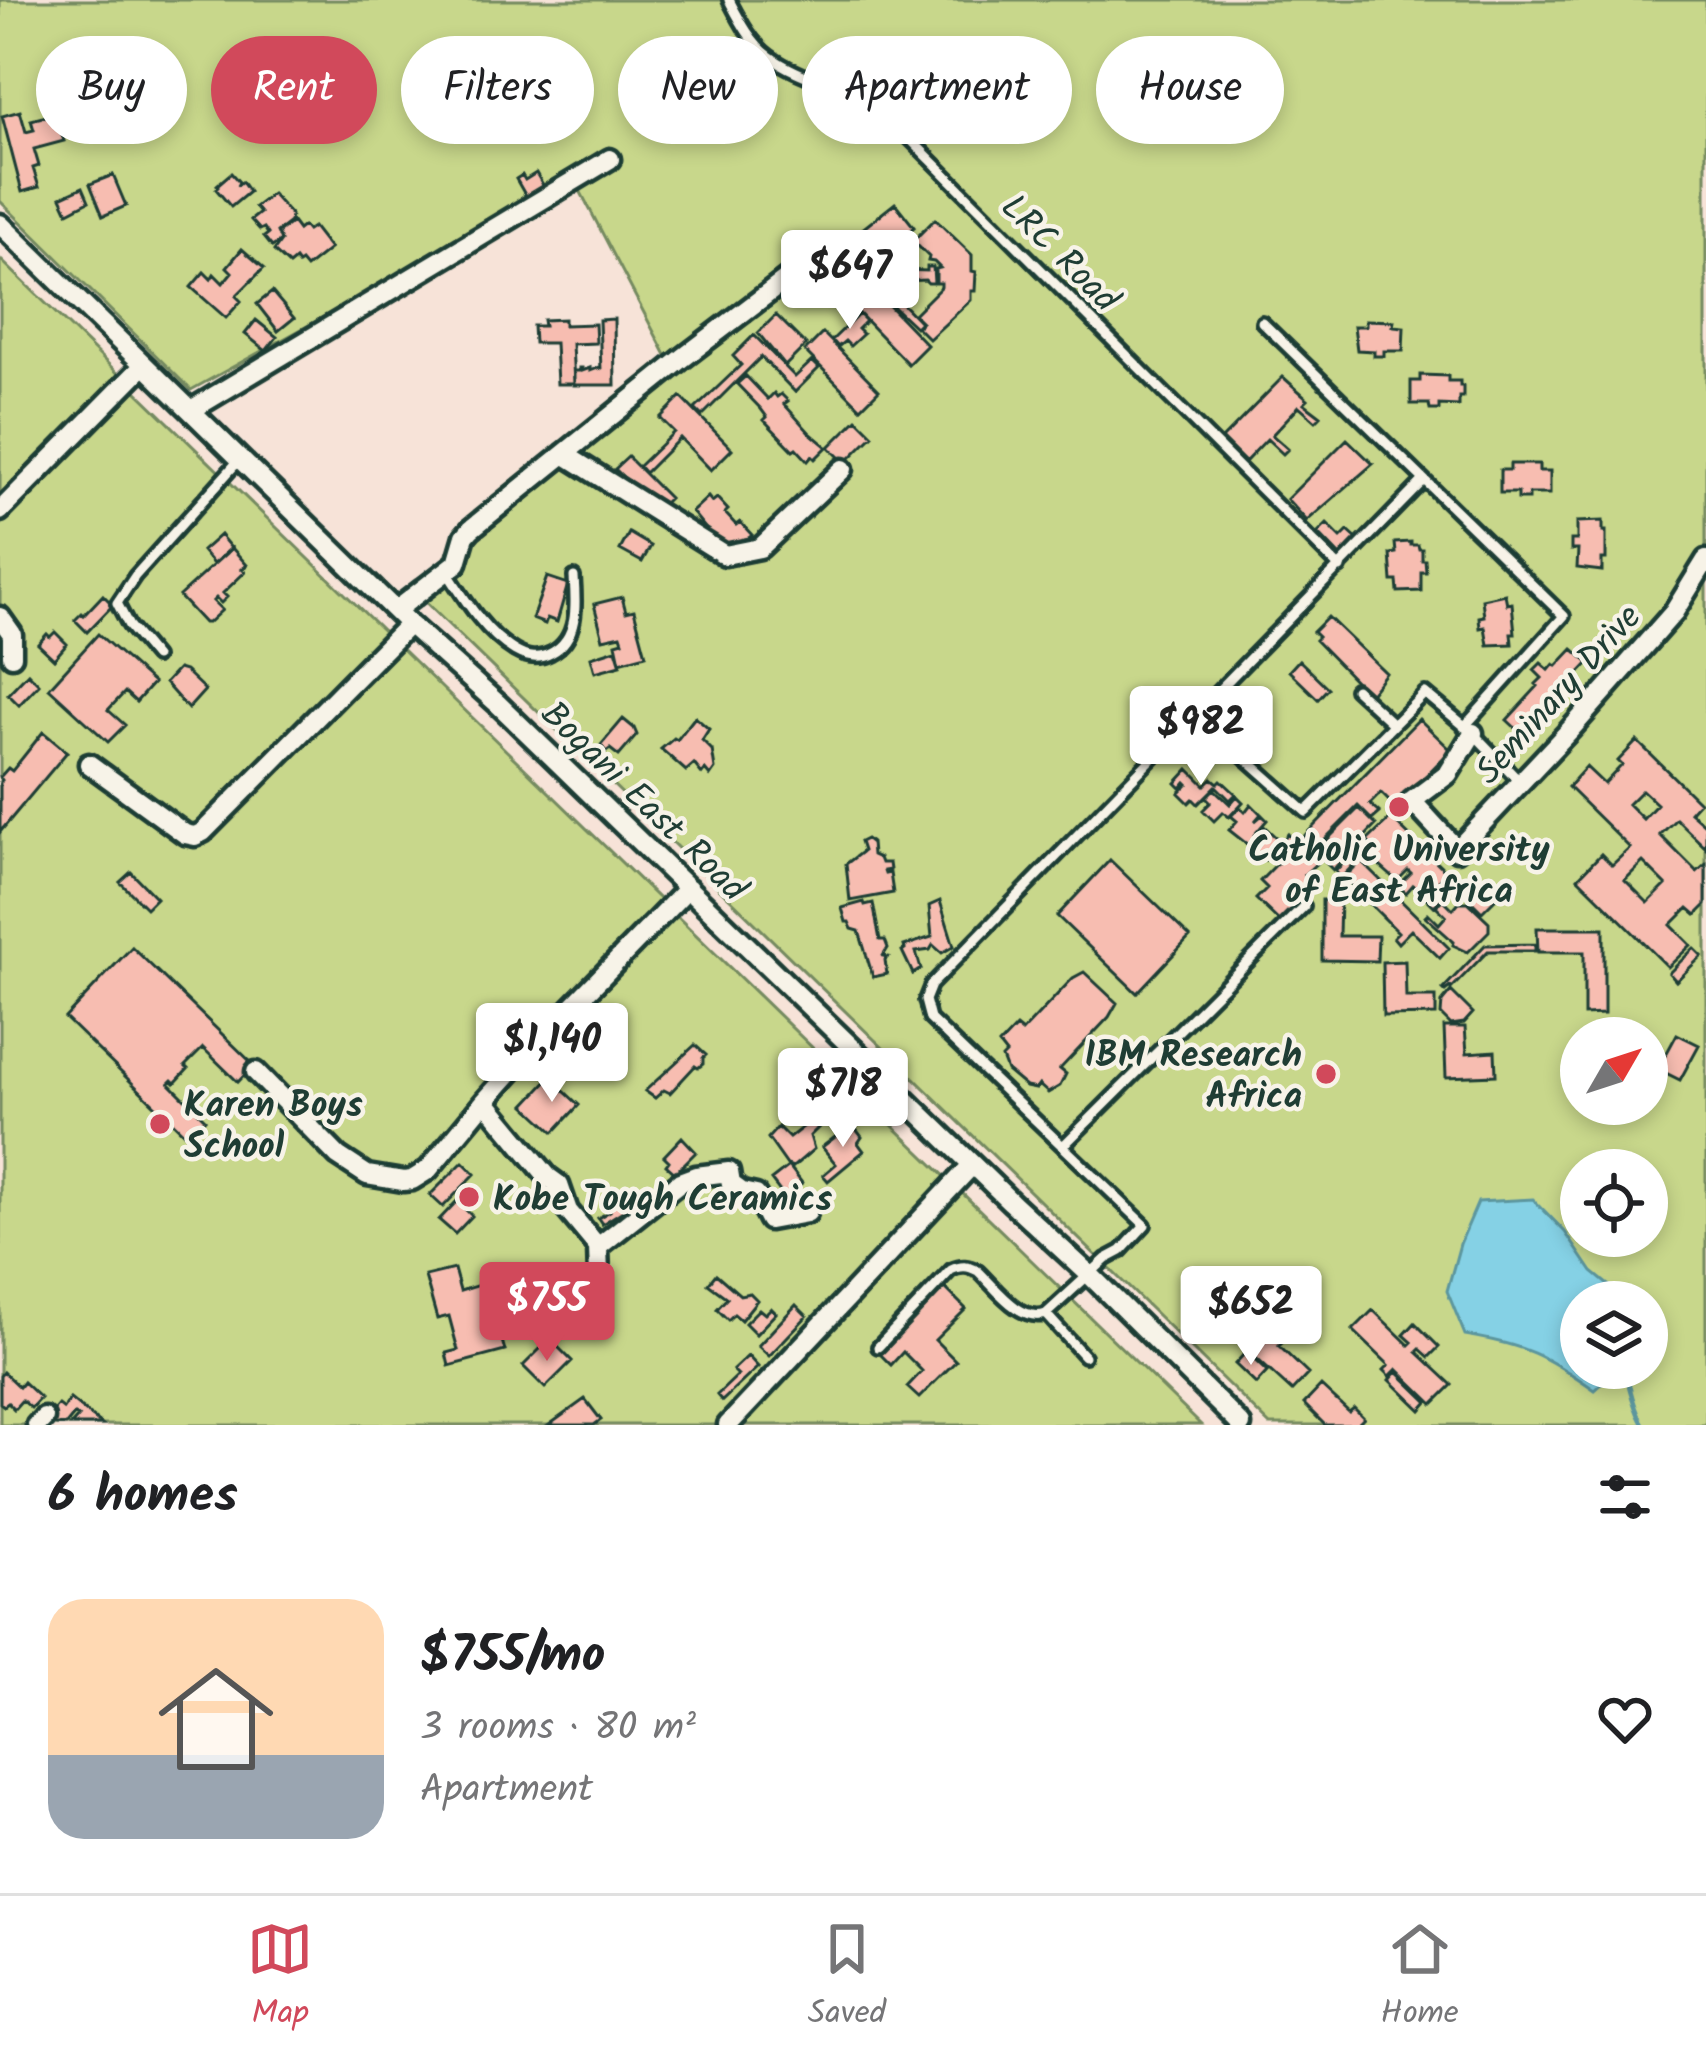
<!DOCTYPE html>
<html lang="en">
<head>
<meta charset="utf-8">
<style>
	body { margin:0; font-family:Kalam,sans-serif; background:#f2f2f2; color:#202124; height:100vh; display:flex; flex-direction:column; font-size:45px; white-space:nowrap }
	* { box-sizing:border-box; margin:0 }
	p { font-size:39px; color:#757577 }
	.icon { flex:none; width:66px; height:66px; fill:none; stroke:currentColor; stroke-width:2; stroke-linecap:round; stroke-linejoin:round }
	.map { position:relative; height:1425px; overflow:hidden }
	.sheet { display:flex; flex-direction:column; background:#fff; flex:1 }
	.sheet>* { flex:none }
	.top-card { position:absolute; left:36px; top:36px; width:1635px; height:108px; display:flex; gap:24px }
	.needle { width:78px; rotate:51deg }
	.tools { position:absolute; left:1560px; top:1017px; display:grid; gap:24px }
	.tools a { display:grid; place-items:center; width:108px; height:108px; border-radius:50%; background:#fff; box-shadow:0 6px 18px #0003; font-size:60px }
	.price { position:absolute; translate:-50% -102px; padding:0 27px; border-radius:12px; background:#fff; color:#222; font-size:39px; line-height:78px; filter:drop-shadow(0 3px 6px #0008) }
	.price::after { content:''; position:absolute; left:50%; top:72px; width:36px; height:27px; margin-left:-18px; background:inherit; clip-path:polygon(0 0,100% 0,50% 100%) }
	.price.on { background:#d1495b; color:#fff }
	ul { padding:0; list-style:none }
	li { display:flex; align-items:center; gap:36px; height:300px; padding:0 48px }
	li+li { border-top:3px solid #e0e0e0 }
	li span { display:grid; place-items:center; flex:none; width:336px; height:240px; border-radius:36px; color:#555 }
	li>.icon { margin-inline-start:auto }
	span .icon { width:144px; height:144px; fill:#fffc; stroke-width:1 }
	li b { font-size:51px }
	h2 { display:flex; justify-content:space-between; align-items:center; height:144px; padding:0 48px; font-size:51px }
	.tag { padding:0 42px; border-radius:54px; background:#fff; box-shadow:0 6px 18px #0003; font-size:42px; line-height:108px }
	.tag.on { background:#d1495b; color:#fff }
	.menu { display:flex; justify-content:space-around; align-items:center; height:168px; border-top:3px solid #e0e0e0; background:#fff; font-size:33px; color:#757577 }
	.menu a { display:grid; justify-items:center; gap:6px }
	.menu .on { color:#d1495b }
	.map>svg:first-child { display:block }
	.green { fill:#c8d78b; stroke:#748a60; stroke-width:3; fill-rule:evenodd }
	.water { fill:#85d1e5; stroke:#5c969e; stroke-width:3 }
	.lines { fill:none; stroke-linecap:round; stroke-linejoin:round }
	.stream { stroke:#5c969e; stroke-width:4.5 }
	.building { fill:#f7bdb1; stroke:#1f3d34; stroke-width:3; fill-rule:evenodd }
	.lane-casing { stroke:#1f3d34; stroke-width:18 }
	.street-casing { stroke:#1f3d34; stroke-width:27 }
	.lane { stroke:#f7f3e8; stroke-width:9 }
	.street { stroke:#f7f3e8; stroke-width:18 }
	.poi-dot { fill:#d1495b; stroke:#f7f3e8; stroke-width:4.5 }
	.labels { text-anchor:middle; stroke-width:9; stroke-linejoin:round; paint-order:stroke }
	.street-label { font-size:36px; fill:#1f3d34; stroke:#f7f3e8 }
	.poi-label { font-size:36px; font-weight:bold; fill:#1f3d34; stroke:#f7f3e8; text-anchor:start }
</style>
</head>
<body>
<div class="map">
<svg width="1706" height="1425" viewBox="0 0 1706 1425">
	<rect width="100%" height="100%" fill="#f7e3d8"/>
	<filter id="ink" filterUnits="userSpaceOnUse"><feTurbulence type="fractalNoise" baseFrequency=".00833" numOctaves="2"/><feDisplacementMap in="SourceGraphic" scale="24" xChannelSelector="R" yChannelSelector="G"/><feConvolveMatrix kernelMatrix="1 2 1 2 8 2 1 2 1" color-interpolation-filters="sRGB"/></filter>
	<g filter="url(#ink)">
		<path class="green" d="M0 0H1706V1425H1270L411 588 677 376 574 179 191 390 0 201ZM1581 1038H1647V1104H1581ZM1581 1170H1647V1236H1581ZM1581 1302H1647V1368H1581Z
			M0 259 1201 1425H0Z"/>
		<path class="water" d="M1533 1199 1565 1232 1592 1272 1629 1302H1581V1368H1619L1595 1390C1545 1355 1525 1345 1465 1335L1447 1291 1460 1244 1478 1202Z"/>
		<g class="lines">
			<path class="stream" d="M1626 1368C1627 1382 1636 1414 1644 1425"/>
		</g>
		<path class="building" d="M483 58 496 78 477 90 483 99 463 115 461 112 450 118 444 109 438 113 422 87 434 80 430 73 446 63 451 70 461 64 469 79 479 72 474 64Z
			M20 111 26 132 34 130 31 120 50 115 53 123 58 122 64 141 34 149 39 166 33 168 39 187 22 192 2 116Z
			M231 173 239 182 237 186 242 182 249 192 231 207 216 189 218 187 217 185Z
			M536 173 546 190 528 200 516 179 522 175 525 180Z
			M113 175 126 206 103 216 90 184Z
			M83 187 89 201 68 212 61 197Z
			M272 194 291 215 290 222 277 232 281 241 272 247 264 237 268 234 264 228 260 230 251 220 260 213 255 207Z
			M895 203 914 227 871 264 874 267 860 278 856 274 852 277 836 262 839 259 835 254 841 249 840 247 849 239 850 241 851 238Z
			M935 219 972 255V271L976 272 975 291H971V300L929 339 917 327 922 322 914 314 941 287V283H936V269L940 268 934 262 928 261 929 257 913 241Z
			M292 222 298 230 303 226 307 231 313 227 330 249 306 268 301 262 298 264 295 260 289 265 274 251 281 241 278 233Z
			M242 249 264 268 236 296 241 301 226 318 191 287 204 272 211 279 214 274 223 283 232 272 227 267Z
			M927 267H933L934 283H928L925 280 905 281 892 293 920 322 915 327 879 293 886 287 884 285 891 279 892 281 903 270 927 271Z
			M870 286 927 345 908 364 851 305Z
			M272 292 294 318 278 331 257 304Z
			M859 314 866 321 858 329 863 334 850 346 845 341 838 347 832 340Z
			M776 315 806 345 785 366 758 333Z
			M564 319V325L595 324 596 343 572 344 574 384H557L555 343H534L533 326H544L543 320Z
			M614 319 615 385H574V371H579V368H582V371L590 368V371L600 367 601 370 599 320Z
			M256 320 277 337 266 351 245 334Z
			M1366 320 1394 321 1393 326 1404 327 1403 351H1384V356H1374V351L1357 350 1354 326H1366Z
			M823 333 879 390 861 408 805 351Z
			M754 335 795 377 812 361 819 368 795 392 761 357 702 416 695 409 741 365 733 356Z
			M1420 375 1448 376V381H1460V386H1463V397H1459V406L1439 405V410H1430L1429 404H1411V381H1420Z
			M746 376 768 399 774 393 777 397 781 394 788 401 784 404 810 433 827 447 815 459 812 456 808 461 796 448 793 450 764 420 767 417 761 409 737 384Z
			M1283 377 1308 399 1304 403 1321 416 1316 421 1299 406 1272 435 1288 449 1283 454 1267 439 1245 462 1222 439Z
			M681 397 732 449 711 470 680 438 645 473 639 466 674 432 660 418Z
			M857 419 873 435 845 463 829 447Z
			M1347 439 1373 464 1307 521 1287 499Z
			M628 457 669 498 657 510 615 469Z
			M1510 464H1539V471H1550V494H1529V499H1518V493H1500V470H1510Z
			M708 497 712 502 717 498 728 510 725 513 736 525 740 522 752 535 733 553 722 541 718 544 692 512Z
			M1603 521V531H1606V559H1602V571L1577 568 1578 550H1571V540H1577V522Z
			M1327 524 1341 538 1348 531 1358 540 1341 557 1318 533Z
			M629 533 651 546 642 562 620 550Z
			M220 535 231 548 213 564 202 551Z
			M1411 542V545H1418L1419 549H1422V560H1425L1426 572H1421V591L1398 592 1397 581H1392L1390 554 1396 553 1395 543Z
			M232 548 247 565 242 569 245 572 223 593 227 597 221 603 216 598 213 601 222 610 208 623H204L179 596Z
			M547 577 568 584 557 622 547 618 545 624 532 619Z
			M1505 594 1507 604 1512 603 1515 633H1511L1512 644 1488 645 1485 627 1480 628 1479 617 1484 616 1482 599Z
			M103 595 113 605 87 632 75 620 82 613 84 615Z
			M622 597 626 612 634 610 646 655 620 662 616 643 623 641 621 635 603 639 594 604Z
			M1328 617 1386 673 1369 695 1315 640 1318 637 1313 632Z
			M55 632 67 644 54 659 38 644 47 634 50 637Z
			M98 634 153 683 136 702 125 692 108 710 125 725 108 742 49 688Z
			M616 649 621 665 595 672 591 657Z
			M1573 649 1589 663 1522 734 1507 720 1538 686 1536 684 1542 678 1534 670 1541 663 1549 670 1554 664 1557 666Z
			M1299 660 1328 688 1318 699 1289 671Z
			M178 669 185 671 205 690 188 709 165 683Z
			M28 673 39 684 19 705 8 694Z
			M695 717 709 729 702 740 712 750 715 769 710 776 705 770 702 774 694 764 686 771 661 749 674 738 677 740Z
			M623 719 634 728 637 735 619 756 610 749 606 752 601 745Z
			M1419 719 1451 750 1395 807 1381 793 1370 804 1380 813 1372 820 1358 806 1313 851 1321 859 1304 875 1316 886 1279 921 1256 899 1267 888 1260 881Z
			M43 732 67 752 0 832V782L2 780 0 777 8 768 12 771Z
			M1637 741 1699 802 1690 812 1706 826V848L1676 819 1660 835 1697 872 1706 864V905L1696 915 1688 908 1671 925 1691 945 1668 967 1578 878 1601 854 1612 865 1630 848 1568 787 1586 767 1604 784 1622 765 1618 761ZM1642 790 1657 804 1643 819 1628 804ZM1643 862 1666 885 1648 903 1625 880Z
			M1189 769 1205 785 1212 778 1218 783 1221 780 1236 794 1230 800 1216 786 1198 804 1193 799 1189 803 1179 793 1188 784 1186 782 1181 788 1176 783Z
			M1214 789 1230 804 1237 796 1243 802 1229 817 1223 812 1214 821 1203 810 1211 802 1206 797Z
			M1251 804 1261 814 1255 821 1262 815 1267 820 1254 835 1260 840 1255 845 1251 842 1248 845 1229 830 1237 821 1231 816 1240 807 1245 812Z
			M1359 808 1376 825 1352 850 1360 858 1341 878 1335 871 1344 863 1341 861 1333 870 1315 852Z
			M1391 818 1447 872 1437 882 1448 892 1434 906 1413 885 1406 893 1398 886 1411 873 1408 870 1397 881 1371 858 1377 852 1367 841Z
			M1264 826 1281 842 1288 834 1294 840 1279 857 1273 851 1265 860 1254 849 1262 840 1256 834Z
			M866 839 871 843 872 855 879 858 881 863H889L890 870 884 871 885 874 890 873 893 893 850 901 846 864 863 851 860 842Z
			M1110 860 1190 937 1137 993 1057 916Z
			M1361 861 1449 948 1440 958 1411 930 1398 943 1393 937 1398 932 1344 878Z
			M131 872 156 898 146 908 120 882Z
			M1485 884 1498 896 1482 912 1469 899Z
			M1443 899 1453 909 1459 902H1468L1489 922V931L1468 952 1453 945 1454 942 1425 916 1428 913 1439 924 1446 916 1436 906Z
			M1322 900H1340L1339 936H1378L1377 961 1322 960Z
			M940 901 954 946 942 953 933 945 930 950 916 952 921 969 913 974 902 951 905 949 904 946 932 937 929 906Z
			M864 902 865 905 873 903 880 940H885L888 948 883 956 888 957 885 960 887 974 873 977 859 931 852 929 849 922H846L842 908Z
			M1537 928H1604V1014L1584 1015V952H1538Z
			M1535 944V951H1488L1451 989 1450 987 1445 991 1443 989 1485 945Z
			M132 947 254 1065 238 1082 203 1048 185 1066 188 1069 175 1083 172 1080 169 1083 205 1119 188 1137 65 1018Z
			M1694 948 1702 956 1676 981 1669 973Z
			M1405 961 1406 997H1436V1015L1383 1016 1382 962Z
			M1084 972 1117 1003 1109 1017 1060 1069 1066 1074 1060 1086 1048 1093 1039 1085 1036 1089 1026 1087 1007 1071 1002 1058 1006 1054 999 1045 1016 1027 1022 1032 1073 978Z
			M1451 991 1473 1013 1464 1023 1451 1025 1441 1015 1442 1002Z
			M1444 1027H1465L1467 1053 1495 1051 1496 1075 1446 1077Z
			M1677 1034 1699 1045 1680 1080 1658 1069Z
			M695 1045 706 1055 703 1058V1064L698 1068 695 1066 670 1093 664 1090 655 1098 645 1091Z
			M550 1078 579 1105 554 1132 525 1105Z
			M808 1123 819 1127 810 1136 814 1149 793 1167 787 1165 768 1138 778 1127 789 1138Z
			M852 1124 862 1137 858 1143 864 1151 828 1181 823 1175 836 1164 822 1147Z
			M682 1137 696 1152 675 1173 666 1165 669 1161 664 1156Z
			M463 1162 475 1174 443 1207 430 1195Z
			M789 1166 802 1183 784 1197 771 1180Z
			M624 1195 631 1206 602 1224 598 1218 610 1211 606 1205Z
			M457 1201 472 1216 455 1234 439 1220Z
			M454 1269 460 1291 486 1283 490 1299 495 1298 503 1325 498 1326 505 1351 449 1366 446 1353 458 1350 449 1316 437 1319 425 1276Z
			M716 1274 740 1295 750 1293 757 1300 741 1320 734 1314 728 1320 717 1309 727 1298 708 1284Z
			M944 1287 966 1309 935 1340 956 1361 919 1398 907 1387 922 1371 903 1352 891 1365 879 1353Z
			M796 1305 807 1316 769 1356 758 1346Z
			M771 1308 776 1313 756 1334 745 1323 759 1309 765 1314Z
			M1242 1310 1271 1337 1276 1332 1285 1340 1279 1346 1308 1374 1292 1391 1224 1329Z
			M1373 1310 1409 1345 1412 1342 1404 1335 1415 1323 1439 1347 1429 1357 1420 1349 1417 1352 1452 1385 1433 1404 1397 1369 1390 1376 1384 1370 1389 1365 1353 1330Z
			M550 1339 572 1361 545 1388 523 1366Z
			M1246 1352 1267 1372 1256 1384 1235 1364Z
			M748 1356 758 1367 722 1401 717 1395 738 1375 733 1370Z
			M3 1372 19 1387 23 1382 40 1398 31 1408 22 1400 14 1409 8 1403 4 1406 0 1403V1376Z
			M1397 1372 1428 1402 1421 1410 1390 1380Z
			M1321 1386 1349 1412 1354 1408 1364 1418 1359 1423 1361 1425H1325L1304 1404Z
			M70 1399 102 1425H71L78 1417 74 1415 66 1425H56L47 1418 58 1405 63 1409Z
			M585 1399 601 1420 594 1425H549Z"/>
		<g class="lines">
			<defs>
				<path id="lane" d="M729 0C739 19 751 43 769 56 805 83 852 86 890 119L1340 568
					M1262 322 1564 616 1464 727
					M447 572C465 600 485 633 515 651 527 658 538 660 551 653 579 639 576 604 574 577
					M155 657 129 626 117 603 135 576 241 458
					M1355 689 1393 724
					M1196 714 1306 812 1425 693 1473 733 1521 783
					M1063 1146 1304 906
					M1046 1314 1084 1356
					M878 1347 951 1270C962 1265 968 1266 978 1271 996 1288 1020 1323 1046 1314L1106 1259 1121 1251 1145 1225 930 1019 925 1000 931 985 1424 480"/>
				<path id="street" d="M0 224 409 624 498 704 1011 1202 1090 1275 1241 1425
					M191 410 610 159
					M564 454 725 555 760 548 843 469
					M0 511 144 365
					M396 610 457 563 465 536 471 529 683 358 817 256
					M0 617 12 634V656
					M1473 733 1448 774 1412 801 1457 850 1570 730 1674 612 1706 560
					M89 764 185 834 195 836 203 832 409 624
					M688 888 537 1043 485 1101 548 1177 559 1185 568 1211 598 1247 680 1182 696 1176 729 1172 731 1184 742 1192 756 1195 769 1220 807 1213
					M256 1072 338 1156 367 1175 403 1181 412 1180 428 1170 485 1101
					M598 1247 600 1306
					M37 1425 44 1418
					M728 1425 972 1165"/>
			</defs>
			<use href="#lane" class="lane-casing"/>
			<use href="#street" class="street-casing"/>
			<use href="#lane" class="lane"/>
			<use href="#street" class="street"/>
		</g>
	</g>
	<g class="poi-dot">
		<circle cx="1399" cy="807" r="12"/>
		<circle cx="1326" cy="1074" r="12"/>
		<circle cx="160" cy="1124" r="12"/>
		<circle cx="469" cy="1197" r="12"/>
	</g>
	<g class="labels">
		<g class="street-label">
			<text transform="translate(1061 252) rotate(45)" y="13">LRC Road</text>
			<text transform="translate(1557 693) rotate(-48)" y="13">Seminary Drive</text>
			<text transform="translate(645 800) rotate(44)" y="13">Bogani East Road</text>
		</g>
		<g class="poi-label">
			<text x="1399" y="861" text-anchor="middle">Catholic University<tspan x="1399" dy="41">of East Africa</tspan></text>
			<text x="1302" y="1066" text-anchor="end">IBM Research<tspan x="1302" dy="41">Africa</tspan></text>
			<text x="184" y="1116">Karen Boys<tspan x="184" dy="41">School</tspan></text>
			<text x="493" y="1210">Kobe Tough Ceramics</text>
		</g>
	</g>
</svg>
<div class="tools">
<a><svg class="needle" viewBox="-14 -14 28 28"><path d="M0-13l5 13h-10z" fill="#e53935"/><path d="M0 13l5-13h-10z" fill="#757577"/></svg></a>
<a><svg class="icon" aria-label="locate" viewBox="0 0 24 24"><circle cx="12" cy="12" r="6"/><path d="M12 2v4M12 18v4M2 12h4M18 12h4"/></svg></a>
<a><svg class="icon" aria-label="layers" viewBox="0 0 24 24"><path d="M12 4l9 5-9 5-9-5zM3 14l9 5 9-5"/></svg></a>
</div>
<b class="price" style="left:850px;top:332px">$647</b>
<b class="price" style="left:1201px;top:788px">$982</b>
<b class="price" style="left:552px;top:1105px">$1,140</b>
<b class="price" style="left:843px;top:1150px">$718</b>
<b class="price on" style="left:547px;top:1364px">$755</b>
<b class="price" style="left:1251px;top:1368px">$652</b>
<div class="top-card">
<a class="tag">Buy</a>
<a class="tag on">Rent</a>
<a class="tag">Filters</a>
<a class="tag">New</a>
<a class="tag">Apartment</a>
<a class="tag">House</a>
</div>
</div>
<section class="sheet">
<h2>6 homes<svg class="icon" aria-label="filters" viewBox="0 0 24 24"><path d="M4 7h16M4 17h16"/><circle cx="9" cy="7" r="2"/><circle cx="15" cy="17" r="2"/></svg></h2>
<ul>
<li><span style="background:linear-gradient(#ffd9b3 65%,#9aa5b1 0)"><svg class="icon" aria-label="home" viewBox="0 0 24 24"><path d="M3 11l9-7 9 7M6 9v11h12V9"/></svg></span><div><b>$755/mo</b><p>3 rooms · 80 m²</p><p>Apartment</p></div><svg class="icon" aria-label="heart" viewBox="0 0 24 24"><path d="M12 20l-8-8c-3-5 5-10 8-4 3-6 11-1 8 4z"/></svg></li>
</ul>
</section>
<nav class="menu">
<a class="on"><svg class="icon" aria-label="map" viewBox="0 0 24 24"><path d="M3 6l6-2 6 2 6-2v14l-6 2-6-2-6 2zM9 4v14M15 6v14"/></svg>Map</a>
<a><svg class="icon" aria-label="saved" viewBox="0 0 24 24"><path d="M7 4h10v16l-5-4-5 4z"/></svg>Saved</a>
<a><svg class="icon" aria-label="home" viewBox="0 0 24 24"><path d="M3 11l9-7 9 7M6 9v11h12V9"/></svg>Home</a>
</nav>
</body>
</html>
